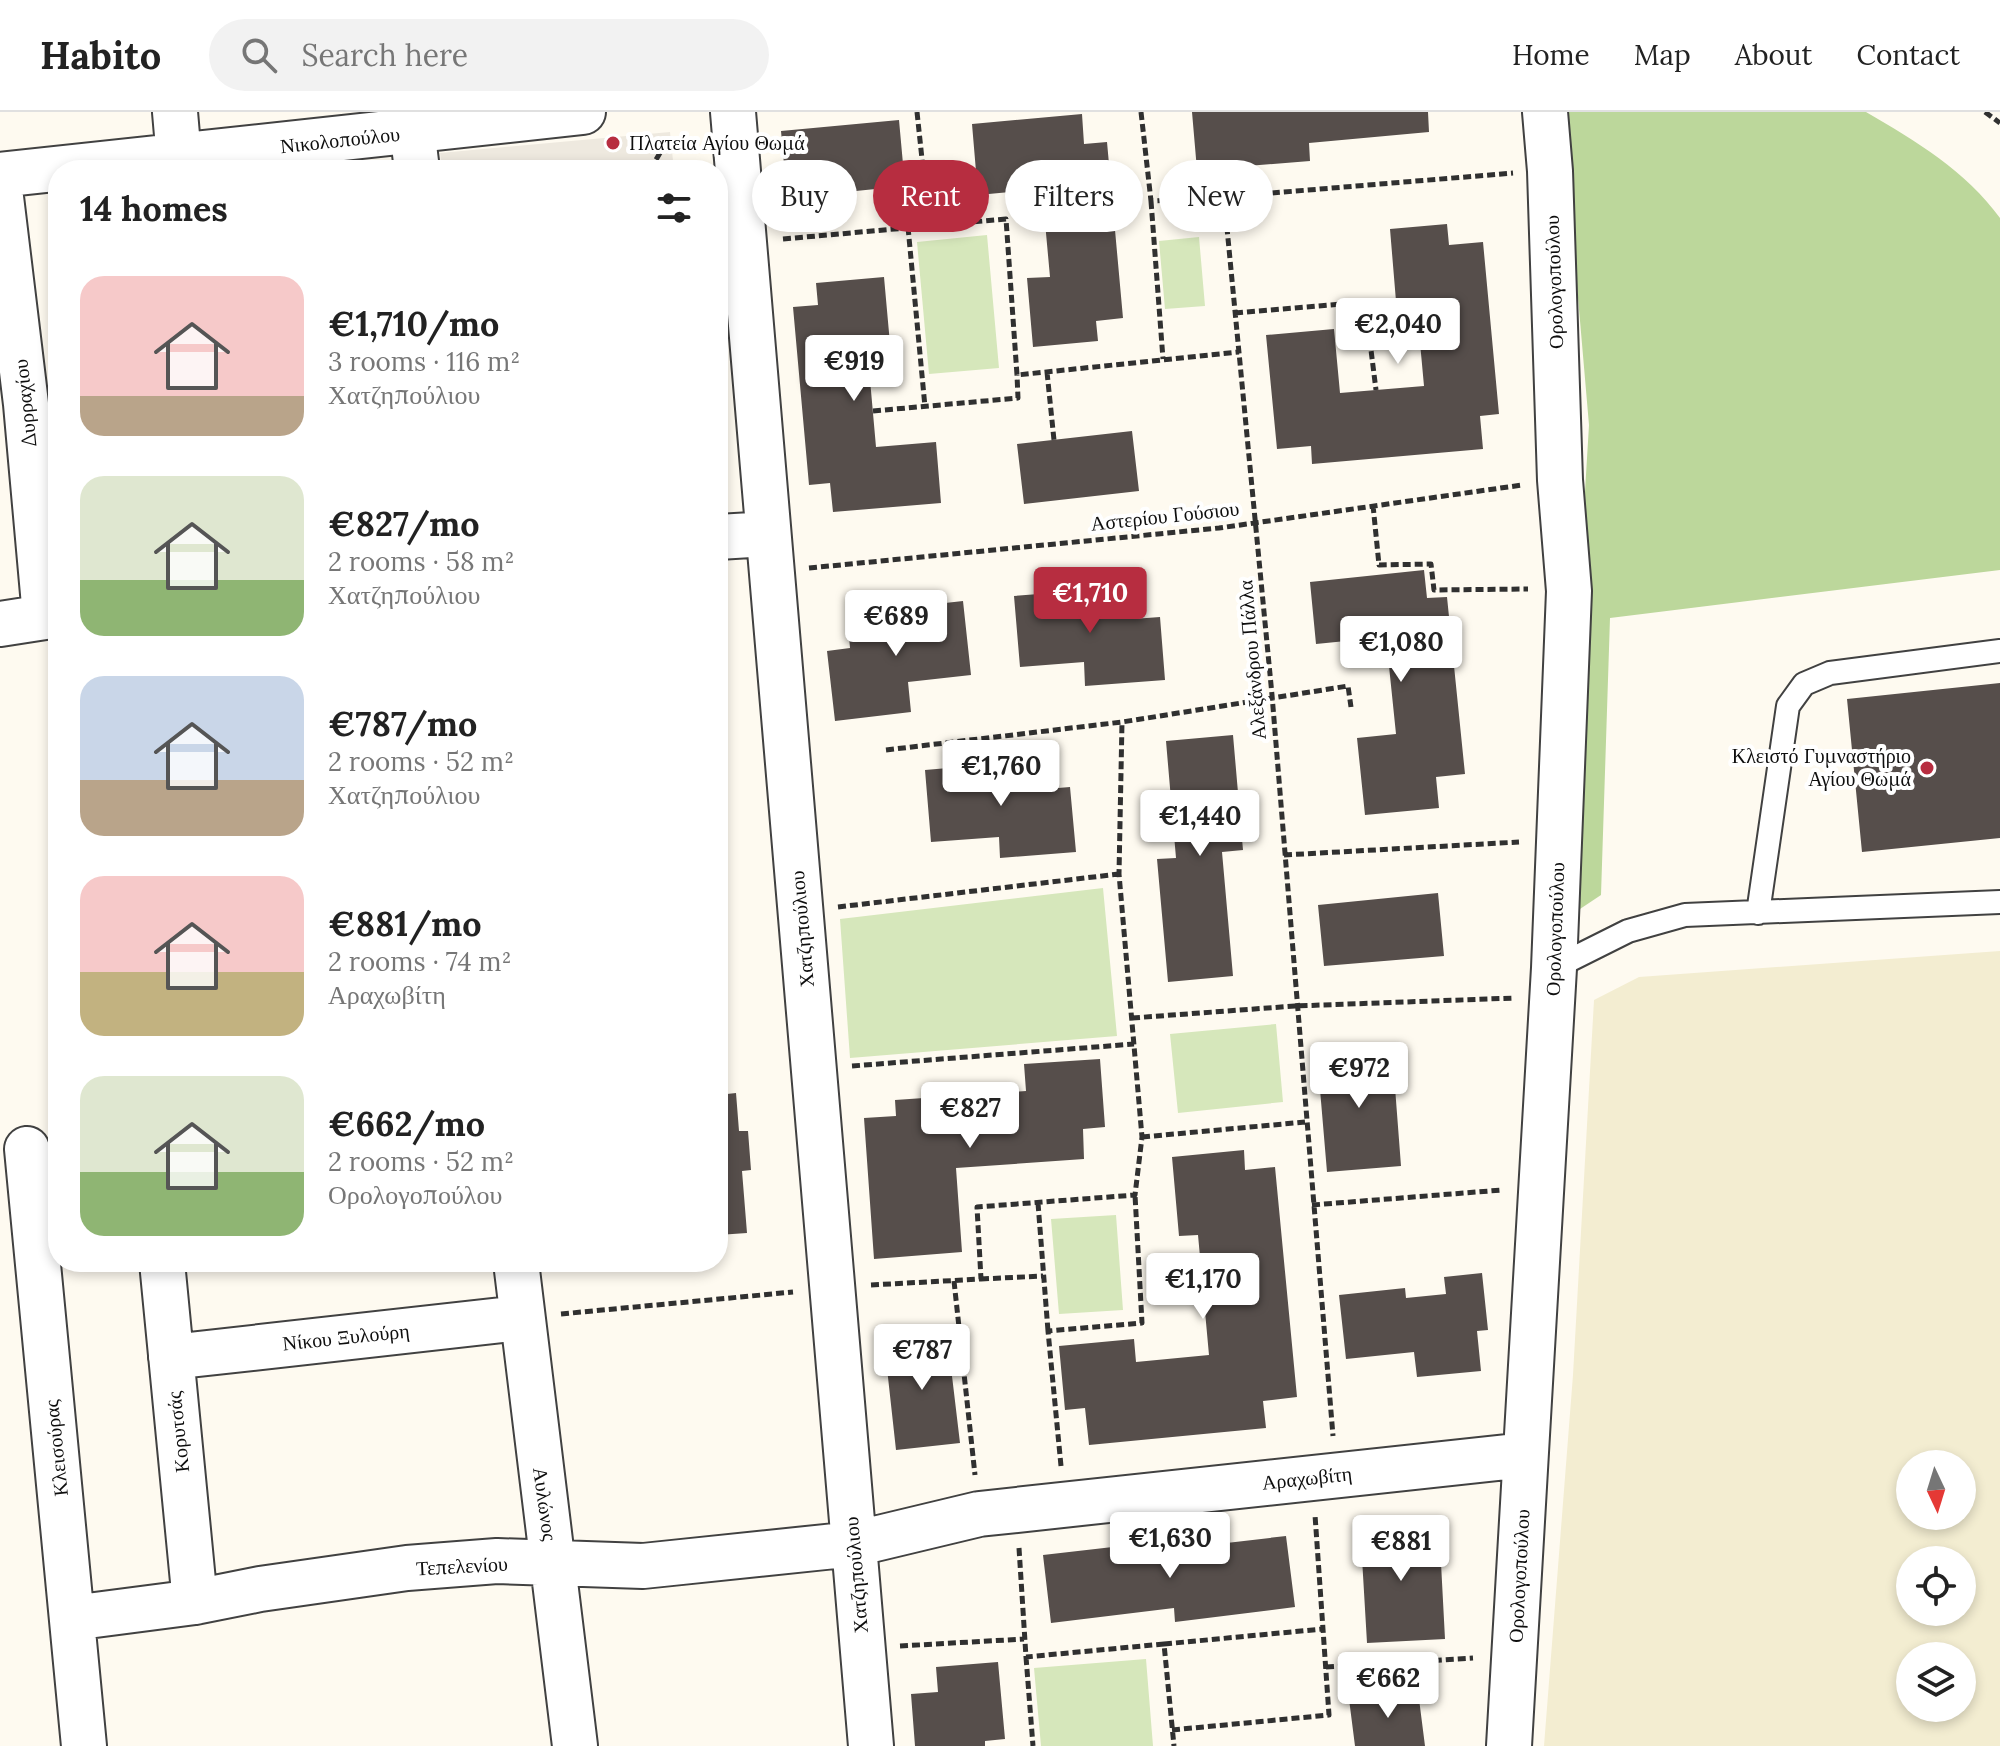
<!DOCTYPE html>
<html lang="en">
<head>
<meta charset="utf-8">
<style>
	body { margin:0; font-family:Lora,serif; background:#f2f2f2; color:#222; height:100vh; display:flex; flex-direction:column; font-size:30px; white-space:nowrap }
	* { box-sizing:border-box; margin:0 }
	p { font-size:26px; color:#767676 }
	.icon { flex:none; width:44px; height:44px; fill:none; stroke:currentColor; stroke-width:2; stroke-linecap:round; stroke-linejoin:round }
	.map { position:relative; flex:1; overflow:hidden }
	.drawer { position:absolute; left:48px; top:48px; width:680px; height:1112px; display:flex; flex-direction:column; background:#fff; border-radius:32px; box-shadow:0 4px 12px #0003 }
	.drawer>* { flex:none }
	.top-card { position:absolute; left:752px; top:48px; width:760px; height:72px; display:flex; gap:16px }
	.needle { width:52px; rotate:176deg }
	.controls { position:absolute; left:1896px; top:1338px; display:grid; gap:16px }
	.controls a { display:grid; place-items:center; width:80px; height:80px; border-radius:50%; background:#fff; box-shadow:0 4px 12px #0003; font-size:40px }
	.price { position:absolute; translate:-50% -68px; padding:0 18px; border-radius:8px; background:#fff; color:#222; font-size:26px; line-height:52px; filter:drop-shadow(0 2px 4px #0008) }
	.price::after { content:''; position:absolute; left:50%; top:48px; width:24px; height:18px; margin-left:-12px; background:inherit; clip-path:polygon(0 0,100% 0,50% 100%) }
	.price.selected { background:#b72d40; color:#fff }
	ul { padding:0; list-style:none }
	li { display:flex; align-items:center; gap:24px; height:200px; padding:0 32px }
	li span { display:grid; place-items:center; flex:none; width:224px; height:160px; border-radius:24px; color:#555 }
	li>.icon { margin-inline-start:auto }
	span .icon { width:96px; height:96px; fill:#fffc; stroke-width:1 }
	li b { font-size:34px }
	h2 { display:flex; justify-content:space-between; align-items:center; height:96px; padding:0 32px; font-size:34px }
	.chip { padding:0 28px; border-radius:36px; background:#fff; box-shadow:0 4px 12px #0003; font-size:28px; line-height:72px }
	.chip.selected { background:#b72d40; color:#fff }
	header { display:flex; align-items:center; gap:48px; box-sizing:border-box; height:112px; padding:0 40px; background:#fff; border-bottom:2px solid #e0e0e0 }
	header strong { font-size:38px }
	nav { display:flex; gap:44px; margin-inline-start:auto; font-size:28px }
	.search { width:560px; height:72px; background:#f2f2f2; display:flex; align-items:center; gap:20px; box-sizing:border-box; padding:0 28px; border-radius:44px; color:#767676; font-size:30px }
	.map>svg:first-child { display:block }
	.farmland { fill:#f3edd1; fill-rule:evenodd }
	.green { fill:#d6e7bb }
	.forest { fill:#bcd79b }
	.plaza { fill:#eee9df }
	.building { fill:#564e4b }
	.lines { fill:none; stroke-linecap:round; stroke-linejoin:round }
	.lane-casing { stroke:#414141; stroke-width:26 }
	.street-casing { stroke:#414141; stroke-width:48 }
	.path { stroke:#303030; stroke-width:5; stroke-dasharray:8 4; stroke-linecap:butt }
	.lane { stroke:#fff; stroke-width:22 }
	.street { stroke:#fff; stroke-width:44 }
	.poi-dot { fill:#b72d40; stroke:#fff; stroke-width:3 }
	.labels { text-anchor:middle; stroke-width:8; stroke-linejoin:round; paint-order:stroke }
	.street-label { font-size:20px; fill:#0e0e0e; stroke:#fff }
	.poi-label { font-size:20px; fill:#0e0e0e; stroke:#fff; text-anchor:start }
</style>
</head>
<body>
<header>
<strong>Habito</strong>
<div class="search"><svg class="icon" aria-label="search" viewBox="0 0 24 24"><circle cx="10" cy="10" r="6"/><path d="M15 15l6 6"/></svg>Search here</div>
<nav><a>Home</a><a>Map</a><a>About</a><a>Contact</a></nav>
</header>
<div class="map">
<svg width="2000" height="1634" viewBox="0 0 2000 1634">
	<rect width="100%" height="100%" fill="#fefaf0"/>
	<path class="farmland" d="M2000 839V1634H1544L1573 1263 1594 888 1639 865ZM1910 1352H1962V1404H1910ZM1910 1448H1962V1500H1910ZM1910 1544H1962V1596H1910Z"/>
	<path class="green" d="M987 123 999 256 929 262 917 130Z
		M1199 125 1205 194 1165 197 1159 129Z
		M1103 776 1117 924 850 946 840 807Z
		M1276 912 1283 990 1178 1001 1170 922Z
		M1116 1103 1123 1198 1059 1202 1051 1107Z
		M1146 1547 1153 1634H1041L1034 1556Z"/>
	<path class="forest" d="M1562 0H1866C1916 29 1966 59 2000 106V458L1610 506 1601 783 1559 811 1589 313Z"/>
	<path class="plaza" d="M670 20 674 58H442L440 41Z"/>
	<path class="building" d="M1192 0H1428L1429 20 1309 31 1310 49 1197 58Z
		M1082 2 1084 32 1107 30 1123 206 1096 209 1098 229 1033 235 1027 166 1050 165 1042 77 978 83 972 12Z
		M899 8 905 74 787 86 781 19Z
		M1447 112 1449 133 1483 130 1499 302 1480 304 1483 337 1312 352 1311 334 1277 337 1266 223 1334 217 1340 281 1424 274 1416 187 1396 189 1390 117Z
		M884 165 891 243 868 245 876 335 936 330 941 391 833 400 830 371 809 373 793 195 818 193 816 171Z
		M1132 319 1139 379 1024 392 1017 332Z
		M1424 458 1427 486 1447 485 1465 662 1436 665 1439 696 1365 703 1357 626 1396 622 1386 525 1316 532 1310 470Z
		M1130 475 1133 507 1160 505 1165 568 1085 574 1084 550 1020 555 1014 484Z
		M963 489 971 563 908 570 911 600 835 609 827 539 850 536 847 502Z
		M2000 571V726L1862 740 1847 587Z
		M1233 623 1243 738 1222 740 1233 864 1168 870 1157 747 1176 746 1166 629Z
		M1043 648 1046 677 1070 675 1076 740 1000 746 999 725 931 730 925 658Z
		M1438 781 1444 844 1324 854 1318 793Z
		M718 901 727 982 736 981 739 1019H748L751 1058 742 1059 747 1121 718 1123Z
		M1392 936 1401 1054 1327 1060 1317 942Z
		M1100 947 1105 1015 1083 1017 1084 1047 956 1056 962 1140 874 1147 864 1006 896 1004 895 988 1026 979 1024 952Z
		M1244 1038 1245 1058 1275 1055 1297 1285 1263 1289 1266 1316 1089 1333 1085 1296 1065 1298 1059 1234 1134 1227 1136 1250 1209 1243 1198 1123 1179 1124 1172 1045Z
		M1482 1161 1488 1218 1477 1219 1481 1259 1417 1265 1414 1240 1346 1247 1339 1183 1405 1176 1406 1186 1446 1182 1444 1165Z
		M947 1222 960 1331 896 1338 884 1229Z
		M1422 1408 1423 1433 1440 1432 1445 1527 1367 1531 1360 1412Z
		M1286 1424 1295 1495 1175 1510 1174 1496 1051 1511 1043 1443 1165 1429 1166 1438Z
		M998 1550 1005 1627 985 1629V1634H915L911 1582 938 1580 936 1555Z
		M1418 1579 1425 1634H1355L1349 1587Z"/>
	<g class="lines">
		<defs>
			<path id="lane" d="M1758 801 1788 594 1804 572 1830 561 2000 539
				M1554 856 1628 819 1685 803 2000 790"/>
			<path id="street" d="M175 0 180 58
				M410 0 417 58
				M733 0 871 1634
				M0 63 583 0
				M0 77 26 292 45 504
				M718 425 768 422
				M0 512 58 503
				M27 1037 84 1634
				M162 1150 195 1490
				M516 1150 575 1634
				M171 1245 521 1206
				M72 1506 195 1490 260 1477 407 1456 497 1449 643 1454 854 1432 979 1402 1525 1343
				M1509 1634 1554 856 1569 479 1560 368 1550 59 1545 0"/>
		</defs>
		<use href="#lane" class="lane-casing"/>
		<use href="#street" class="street-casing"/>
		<path class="path" d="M917 0 929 113
			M1141 0 1151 89 1224 85 1272 583 1333 1324
			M1985 0 2000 11
			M650 58 664 34 698 30
			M1224 85 1513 61
			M1151 89 1163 247
			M908 115 925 295
			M783 127 1006 107 1017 263 1239 240
			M1235 201 1365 190 1376 278
			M1047 260 1054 328
			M873 299 1018 286 1017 263
			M1373 393 1379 453 1431 452 1434 478 1528 477
			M809 456 1219 416 1522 373
			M886 638 1122 610 1348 574 1351 595
			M1284 743 1519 730
			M838 795 1119 762
			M1132 906 1295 894 1515 886
			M852 954 1134 932
			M1142 1025 1305 1010
			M1038 1091 1048 1219
			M1312 1093 1502 1078
			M981 1167 1043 1164
			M954 1169 975 1363
			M871 1173 981 1167 977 1095 1135 1083 1142 1025 1119 762 1122 610
			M561 1202 793 1180
			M1061 1354 1048 1219 1142 1211 1135 1083
			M1019 1436 1026 1545 1164 1532 1174 1634
			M1164 1532 1323 1517
			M900 1534 1024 1527
			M1026 1545 1033 1634
			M1326 1555 1473 1546
			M1172 1618 1329 1603 1315 1403"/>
		<use href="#lane" class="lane"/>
		<use href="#street" class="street"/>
	</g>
	<g class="poi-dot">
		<circle cx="613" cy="31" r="8"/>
		<circle cx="1927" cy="656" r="8"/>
	</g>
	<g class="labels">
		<g class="street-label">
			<text transform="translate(340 28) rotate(-6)" y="7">Νικολοπούλου</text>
			<text transform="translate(1554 170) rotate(-92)" y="7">Ορολογοπούλου</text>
			<text transform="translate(25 291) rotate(-96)" y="7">Δυρραχίου</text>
			<text transform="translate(1165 404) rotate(-6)" y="7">Αστερίου Γούσιου</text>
			<text transform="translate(1252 548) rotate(-95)" y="7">Αλεξάνδρου Πάλλα</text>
			<text transform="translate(802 817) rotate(-95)" y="7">Χατζηπούλιου</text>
			<text transform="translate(1555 817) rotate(-88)" y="7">Ορολογοπούλου</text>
			<text transform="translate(346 1225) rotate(-6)" y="7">Νίκου Ξυλούρη</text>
			<text transform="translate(178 1320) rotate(-96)" y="7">Κορυτσάς</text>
			<text transform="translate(56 1336) rotate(-96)" y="7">Κλεισούρας</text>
			<text transform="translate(1307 1366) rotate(-6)" y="7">Αραχωβίτη</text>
			<text transform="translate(545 1392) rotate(82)" y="7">Αυλώνος</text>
			<text transform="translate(462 1454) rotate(-3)" y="7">Τεπελενίου</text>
			<text transform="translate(856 1463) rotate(-95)" y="7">Χατζηπούλιου</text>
			<text transform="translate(1519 1464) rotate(-87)" y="7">Ορολογοπούλου</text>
		</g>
		<g class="poi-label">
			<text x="629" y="38">Πλατεία Αγίου Θωμά</text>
			<text x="1911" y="651" text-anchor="end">Κλειστό Γυμναστήριο<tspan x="1911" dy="23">Αγίου Θωμά</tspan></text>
		</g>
	</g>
</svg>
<div class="controls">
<a><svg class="needle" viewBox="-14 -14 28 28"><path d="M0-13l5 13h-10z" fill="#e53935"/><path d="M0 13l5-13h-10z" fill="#767676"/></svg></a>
<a><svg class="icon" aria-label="locate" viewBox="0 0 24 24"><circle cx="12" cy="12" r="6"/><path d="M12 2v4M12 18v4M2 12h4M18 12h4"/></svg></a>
<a><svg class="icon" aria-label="layers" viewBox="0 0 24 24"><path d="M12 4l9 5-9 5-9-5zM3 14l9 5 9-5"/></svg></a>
</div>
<b class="price" style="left:1398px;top:254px">€2,040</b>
<b class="price" style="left:854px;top:291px">€919</b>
<b class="price selected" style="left:1090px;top:523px">€1,710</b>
<b class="price" style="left:896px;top:546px">€689</b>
<b class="price" style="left:1401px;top:572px">€1,080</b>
<b class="price" style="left:1001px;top:696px">€1,760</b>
<b class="price" style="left:1200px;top:746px">€1,440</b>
<b class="price" style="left:1359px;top:998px">€972</b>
<b class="price" style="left:970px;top:1038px">€827</b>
<b class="price" style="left:1203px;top:1209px">€1,170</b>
<b class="price" style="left:922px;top:1280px">€787</b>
<b class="price" style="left:1170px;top:1468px">€1,630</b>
<b class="price" style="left:1401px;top:1471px">€881</b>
<b class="price" style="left:1388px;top:1608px">€662</b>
<div class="top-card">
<a class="chip">Buy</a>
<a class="chip selected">Rent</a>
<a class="chip">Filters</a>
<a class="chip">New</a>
</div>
<section class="drawer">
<h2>14 homes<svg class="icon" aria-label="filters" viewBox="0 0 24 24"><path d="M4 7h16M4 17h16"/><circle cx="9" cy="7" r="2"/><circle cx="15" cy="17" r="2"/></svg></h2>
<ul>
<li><span style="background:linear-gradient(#f6c9c9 75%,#b9a48a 0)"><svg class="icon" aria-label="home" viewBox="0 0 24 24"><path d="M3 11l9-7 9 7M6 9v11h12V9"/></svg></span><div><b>€1,710/mo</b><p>3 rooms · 116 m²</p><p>Χατζηπούλιου</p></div></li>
<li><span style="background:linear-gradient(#dfe7d0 65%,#8fb573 0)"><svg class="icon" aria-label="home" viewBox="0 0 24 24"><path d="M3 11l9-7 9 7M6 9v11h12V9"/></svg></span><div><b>€827/mo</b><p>2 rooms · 58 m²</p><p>Χατζηπούλιου</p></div></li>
<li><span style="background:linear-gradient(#c9d6e8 65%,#b9a48a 0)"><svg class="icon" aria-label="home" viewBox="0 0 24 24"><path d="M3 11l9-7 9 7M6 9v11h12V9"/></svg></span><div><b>€787/mo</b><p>2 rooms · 52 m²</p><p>Χατζηπούλιου</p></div></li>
<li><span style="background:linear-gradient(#f6c9c9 60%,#c2b280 0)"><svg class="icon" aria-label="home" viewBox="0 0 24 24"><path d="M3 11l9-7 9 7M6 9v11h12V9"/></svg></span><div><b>€881/mo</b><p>2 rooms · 74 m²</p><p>Αραχωβίτη</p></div></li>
<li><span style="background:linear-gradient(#dfe7d0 60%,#8fb573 0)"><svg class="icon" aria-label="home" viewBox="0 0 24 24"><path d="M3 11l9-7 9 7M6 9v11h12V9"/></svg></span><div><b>€662/mo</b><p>2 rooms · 52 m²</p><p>Ορολογοπούλου</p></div></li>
</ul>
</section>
</div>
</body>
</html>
